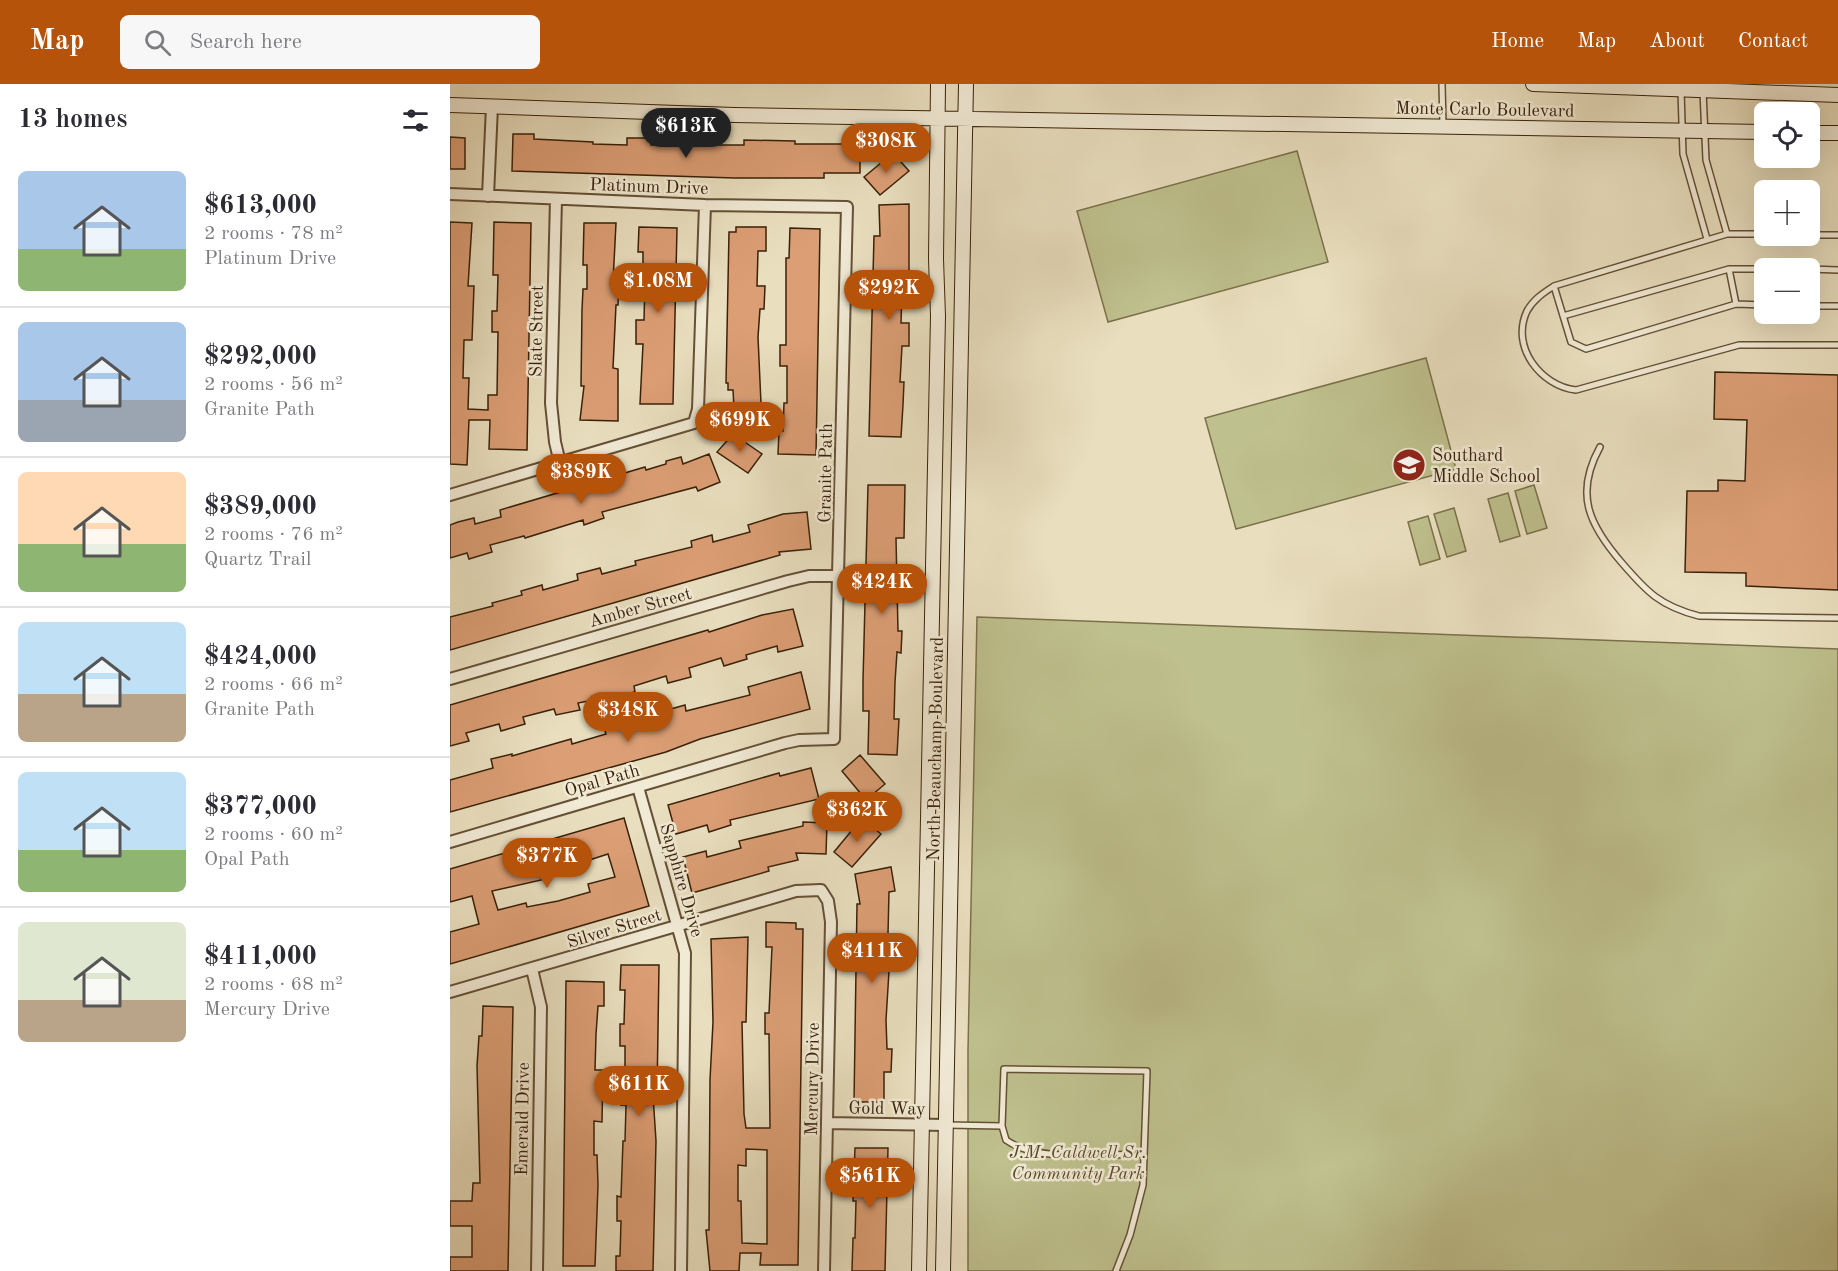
<!DOCTYPE html>
<html lang="en">
<head>
<meta charset="utf-8">
<style>
	body { margin:0; font-family:"Old Standard TT",serif; background:#f7f7f7; color:#2b2b33; height:100vh; display:flex; flex-direction:column; font-size:22px; white-space:nowrap }
	* { box-sizing:border-box; margin:0 }
	p { font-size:20px; color:#7c7c81 }
	.icon { flex:none; width:33px; height:33px; fill:none; stroke:currentColor; stroke-width:2; stroke-linecap:round; stroke-linejoin:round }
	.map { position:relative; flex:1; overflow:hidden }
	.side { display:flex; flex-direction:column; background:#fff; width:450px }
	.side>* { flex:none }
	.buttons { position:absolute; left:1304px; top:18px; display:grid; gap:12px }
	.buttons a { display:grid; place-items:center; width:66px; height:66px; border-radius:9px; background:#fff; box-shadow:0 6px 24px #0002; font-size:30px }
	.price { position:absolute; translate:-50% -51px; padding:0 14px; border-radius:21px; background:#b45309; color:#fff; font-size:20px; line-height:39px; filter:drop-shadow(0 2px 3px #0008) }
	.price::after { content:''; position:absolute; left:50%; top:36px; width:18px; height:14px; margin-left:-9px; background:inherit; clip-path:polygon(0 0,100% 0,50% 100%) }
	.price.active { background:#222; color:#fff }
	ul { padding:0; list-style:none }
	li { display:flex; align-items:center; gap:18px; height:150px; padding:0 18px }
	li+li { border-top:2px solid #e1e1e2 }
	li span { display:grid; place-items:center; flex:none; width:168px; height:120px; border-radius:9px; color:#555 }
	li>.icon { margin-inline-start:auto }
	span .icon { width:72px; height:72px; fill:#fffc; stroke-width:1 }
	li b { font-size:26px }
	h2 { display:flex; justify-content:space-between; align-items:center; height:72px; padding:0 18px; font-size:26px }
	header { display:flex; align-items:center; gap:36px; box-sizing:border-box; height:84px; padding:0 30px; background:#b45309; color:#fff }
	header strong { font-size:28px }
	nav { display:flex; gap:33px; margin-inline-start:auto; font-size:21px }
	.search { width:420px; height:54px; background:#f7f7f7; display:flex; align-items:center; gap:15px; box-sizing:border-box; padding:0 21px; border-radius:9px; color:#7c7c81; font-size:22px }
	main { display:flex; flex:1; min-height:0 }
	.map>svg:first-child { display:block }
	.green { fill:#bec08d; stroke:#7c704b; stroke-width:1.5 }
	.building { fill:#dc9e75; stroke:#392109; stroke-width:1.5; fill-rule:evenodd }
	.lines { fill:none; stroke-linecap:round; stroke-linejoin:round }
	.lane-casing { stroke:#655036; stroke-width:8 }
	.street-casing { stroke:#655036; stroke-width:14 }
	.secondary-casing { stroke:#392109; stroke-width:16 }
	.lane { stroke:#f1ead5; stroke-width:5 }
	.street { stroke:#f1ead5; stroke-width:10 }
	.secondary { stroke:#f1ead5; stroke-width:14 }
	.labels { text-anchor:middle; stroke-width:5; stroke-linejoin:round; paint-order:stroke }
	.street-label { font-size:18px; fill:#392109; stroke:#f1ead5 }
	.poi-label { font-size:18px; fill:#392109; stroke:#f1ead5; text-anchor:start }
	.park-label { font-size:18px; font-style:italic; fill:#5a492a; stroke:#f1ead5 }
</style>
</head>
<body>
<header>
<strong>Map</strong>
<div class="search"><svg class="icon" aria-label="search" viewBox="0 0 24 24"><circle cx="10" cy="10" r="6"/><path d="M15 15l6 6"/></svg>Search here</div>
<nav><a>Home</a><a>Map</a><a>About</a><a>Contact</a></nav>
</header>
<main>
<section class="side">
<h2>13 homes<svg class="icon" aria-label="filters" viewBox="0 0 24 24"><path d="M4 7h16M4 17h16"/><circle cx="9" cy="7" r="2"/><circle cx="15" cy="17" r="2"/></svg></h2>
<ul>
<li><span style="background:linear-gradient(#a9c7e8 65%,#8fb573 0)"><svg class="icon" aria-label="home" viewBox="0 0 24 24"><path d="M3 11l9-7 9 7M6 9v11h12V9"/></svg></span><div><b>$613,000</b><p>2 rooms · 78 m²</p><p>Platinum Drive</p></div></li>
<li><span style="background:linear-gradient(#a9c7e8 65%,#9aa5b1 0)"><svg class="icon" aria-label="home" viewBox="0 0 24 24"><path d="M3 11l9-7 9 7M6 9v11h12V9"/></svg></span><div><b>$292,000</b><p>2 rooms · 56 m²</p><p>Granite Path</p></div></li>
<li><span style="background:linear-gradient(#ffd9b3 60%,#8fb573 0)"><svg class="icon" aria-label="home" viewBox="0 0 24 24"><path d="M3 11l9-7 9 7M6 9v11h12V9"/></svg></span><div><b>$389,000</b><p>2 rooms · 76 m²</p><p>Quartz Trail</p></div></li>
<li><span style="background:linear-gradient(#bfe0f5 60%,#b9a48a 0)"><svg class="icon" aria-label="home" viewBox="0 0 24 24"><path d="M3 11l9-7 9 7M6 9v11h12V9"/></svg></span><div><b>$424,000</b><p>2 rooms · 66 m²</p><p>Granite Path</p></div></li>
<li><span style="background:linear-gradient(#bfe0f5 65%,#8fb573 0)"><svg class="icon" aria-label="home" viewBox="0 0 24 24"><path d="M3 11l9-7 9 7M6 9v11h12V9"/></svg></span><div><b>$377,000</b><p>2 rooms · 60 m²</p><p>Opal Path</p></div></li>
<li><span style="background:linear-gradient(#dfe7d0 65%,#b9a48a 0)"><svg class="icon" aria-label="home" viewBox="0 0 24 24"><path d="M3 11l9-7 9 7M6 9v11h12V9"/></svg></span><div><b>$411,000</b><p>2 rooms · 68 m²</p><p>Mercury Drive</p></div></li>
</ul>
</section>
<div class="map">
<svg width="1388" height="1187" viewBox="0 0 1388 1187">
	<rect width="100%" height="100%" fill="#e9dfbf"/>
	<filter id="stains"><feTurbulence type="fractalNoise" baseFrequency=".00333" numOctaves="4"/><feColorMatrix values="0 0 0 0 .2 0 0 0 0 .09 0 0 0 0 .02 0 0 0 .5 -.17"/></filter>
	<radialGradient id="worn" r=".72"><stop offset=".6" stop-color="#630" stop-opacity="0"/><stop offset="1" stop-color="#630" stop-opacity=".3"/></radialGradient>
	<path class="green" d="M847 67 878 178 658 238 627 127Z
		M976 274 1006 385 786 445 755 334Z
		M1084 401 1097 444 1077 450 1065 407Z
		M1058 409 1070 452 1050 458 1038 415Z
		M1004 424 1016 467 997 473 984 430Z
		M978 432 990 475 970 481 958 438Z
		M527 533 1388 565V1187H518V966Z"/>
	<path class="building" d="M63 50H84V55L143 58V60L177 61V54H201V61H294V56L345 57V60H410V89H374V94H285L62 87Z
		M0 53 15 54V85H0Z
		M443 69 459 87 430 111 414 93Z
		M459 120V204H452L451 239H459V262H452L450 298H454L453 321 451 353 419 352 424 152H430L429 121Z
		M0 138 22 139 18 202H24L22 256H14L13 294H19L18 325 38 326V311H47L48 248H42V227H47L48 191H43L44 138 81 139 77 366 39 365 40 336H19L17 381 0 380Z
		M134 139H166L163 198H169L168 221H166L163 284 168 285V337L130 336 134 302H131L132 226 133 205H137V181H133Z
		M189 143 227 144 223 320H190L193 260H186V236H194L195 198H193V168H188Z
		M286 143H316V167H308L307 202H315L314 225H310L308 253 312 342H285L283 306H278V299H276L279 148H286Z
		M340 144 370 145 366 371 328 370 329 347H333L334 319H337V282H330V261H336V174H339Z
		M1265 288 1388 291V506L1296 502V489L1235 488 1237 407H1268V396L1295 397 1297 336 1264 335Z
		M283 350 312 370 298 389 267 368Z
		M259 370 270 398 248 407 246 403 152 428 154 434 134 441 133 436 75 454 74 452 40 461 42 468 19 475 17 469 0 474V441L8 438 24 434 25 440 51 433 50 426 195 383 196 386 216 380V377L231 373 233 380Z
		M418 401H455L454 454H446L448 547H452L451 569 447 568 445 598 444 635H449L447 671 418 670 419 627H413V597Z
		M357 428 361 465 329 468 330 471 0 566V533L43 522 42 519 72 511 71 507 92 501 93 506 128 496 127 490 150 484 152 490 186 481 185 477 242 463 241 457 262 451 263 458 300 448 298 441 333 430Z
		M343 525 353 562 328 568 327 562 296 571 297 575 274 582 271 574 239 584 241 593 218 599 216 592 184 602 185 608 128 619 130 626 106 631 104 625 73 633 75 640 51 647 49 640 16 649 19 657 0 662V621L258 546 259 548 312 531Z
		M351 588 360 625 250 655 216 668 0 728V696L43 684 41 675 62 670V672L121 655 122 660 156 650 154 644 235 621 236 627 300 611 298 603Z
		M410 671 435 700 416 716 392 687Z
		M361 684 369 715 280 736 281 741 259 748 257 741 226 750 218 721 329 689 330 692Z
		M174 734 199 822 0 880V848L29 840 22 812 0 818V785ZM158 770 165 793 138 800 140 808 108 817 77 823 76 819 48 826 42 807 100 794 99 789Z
		M412 734 431 750 402 783 384 768Z
		M353 738 377 739 376 770 346 769 348 776 318 783 319 787 242 809 233 773 256 767 257 773 291 764 289 757 353 742Z
		M441 783 445 807 439 808 438 850H444V871H440L436 936 437 965H442L441 988H434V1018H404L407 820H410L405 790Z
		M316 838 346 839V845H353L348 1181H310L311 1169H290L289 1187H260L256 1146H259L260 996 263 938 261 855 298 853 296 938H292L294 1030 296 1044H320L319 950H315V929H319L322 863H316ZM296 1065 317 1066V1160L292 1159 291 1117H288V1081L296 1082Z
		M171 881H209L207 1010 203 1011 206 1057 203 1187H166V1172H170L171 1137H167V1112L171 1113 173 1057H175L176 1021H171V997H175V962H170V940H174L175 906H170Z
		M116 897 154 898V922H148L146 950 145 986H153L152 1038 144 1037V1071H147L148 1101 145 1182H113Z
		M33 922 63 923 58 1187H0V1173H22V1142H0V1117H22L23 1099H30L27 982 29 952H32Z
		M405 1064H438L435 1187H402L403 1154H405L406 1117H403Z"/>
	<g class="lines">
		<defs>
			<path id="lane" d="M992 0 993 41
				M1231 7 1233 70 1257 155
				M1253 7 1256 76 1277 150
				M1314 150H1277L1104 202C1093 209 1083 216 1077 227 1060 263 1091 302 1126 306L1289 261H1388
				M1359 151H1388
				M1279 185 1286 220
				M1359 185 1388 186
				M1104 202 1121 258 1136 265 1286 220 1314 221
				M1359 222H1388
				M1113 232 1279 185H1314
				M1150 363C1124 410 1139 441 1172 479 1197 508 1210 522 1249 532L1388 534
				M497 1041 552 1042 554 985 697 987 693 1101 680 1151 666 1187
				M552 1042 556 1056C588 1079 655 1070 694 1070"/>
			<path id="street" d="M0 110 255 121 397 123 384 655 349 656 335 659 0 758
				M38 112 42 22
				M106 115 101 319 105 358 110 379
				M0 411 244 339 248 325 255 121
				M0 595 338 497 359 492H390
				M188 703 235 869 231 1187
				M82 885 91 923 87 1187
				M0 908 346 807 371 806 378 817 381 838 374 1187
				M377 1039 496 1041"/>
			<path id="secondary" d="M1083 0 1388 11
				M0 21 284 31 1314 48
				M1359 49H1388
				M469 1187 488 232 486 175 488 0
				M493 1187 516 0"/>
		</defs>
		<use href="#lane" class="lane-casing"/>
		<use href="#street" class="street-casing"/>
		<use href="#secondary" class="secondary-casing"/>
		<use href="#lane" class="lane"/>
		<use href="#street" class="street"/>
		<use href="#secondary" class="secondary"/>
	</g>
	<defs>
		<symbol id="school-disc" viewBox="-11 -11 22 22"><circle r="9.5" fill="#8f2418" stroke="#f1ead5"/><path d="M0-5L7-2L0 1L-7-2ZM-4 1L0 2.5L4 1V4Q0 6-4 4Z" fill="#fff"/></symbol>
	</defs>
	<g fill-rule="evenodd">
		<use href="#school-disc" x="940" y="362" width="38" height="38"/>
	</g>
	<g class="labels">
		<g class="street-label">
			<text transform="translate(1035 25) rotate(1)" y="6">Monte Carlo Boulevard</text>
			<text transform="translate(199 102) rotate(2)" y="6">Platinum Drive</text>
			<text transform="translate(86 247) rotate(-89)" y="6">Slate Street</text>
			<text transform="translate(375 389) rotate(-89)" y="6">Granite Path</text>
			<text transform="translate(190 523) rotate(-16)" y="6">Amber Street</text>
			<text transform="translate(485 665) rotate(-89)" y="6">North Beauchamp Boulevard</text>
			<text transform="translate(152 696) rotate(-16)" y="6">Opal Path</text>
			<text transform="translate(232 796) rotate(74)" y="6">Sapphire Drive</text>
			<text transform="translate(164 844) rotate(-17)" y="6">Silver Street</text>
			<text transform="translate(362 995) rotate(-89)" y="6">Mercury Drive</text>
			<text transform="translate(437 1024) rotate(1)" y="6">Gold Way</text>
			<text transform="translate(72 1035) rotate(-89)" y="6">Emerald Drive</text>
		</g>
		<g class="poi-label">
			<text x="982" y="377">Southard<tspan x="982" dy="21">Middle School</tspan></text>
		</g>
		<g class="park-label">
			<text x="628" y="1074">J.M. Caldwell Sr.<tspan x="628" dy="21">Community Park</tspan></text>
		</g>
	</g>
	<rect width="100%" height="100%" filter="url(#stains)"/>
	<rect width="100%" height="100%" fill="url(#worn)"/>
</svg>
<div class="buttons">
<a><svg class="icon" aria-label="locate" viewBox="0 0 24 24"><circle cx="12" cy="12" r="6"/><path d="M12 2v4M12 18v4M2 12h4M18 12h4"/></svg></a>
<a>+</a>
<a>−</a>
</div>
<b class="price active" style="left:236px;top:75px">$613K</b>
<b class="price" style="left:436px;top:90px">$308K</b>
<b class="price" style="left:208px;top:230px">$1.08M</b>
<b class="price" style="left:439px;top:237px">$292K</b>
<b class="price" style="left:290px;top:369px">$699K</b>
<b class="price" style="left:131px;top:421px">$389K</b>
<b class="price" style="left:432px;top:531px">$424K</b>
<b class="price" style="left:178px;top:659px">$348K</b>
<b class="price" style="left:407px;top:759px">$362K</b>
<b class="price" style="left:97px;top:805px">$377K</b>
<b class="price" style="left:422px;top:900px">$411K</b>
<b class="price" style="left:189px;top:1033px">$611K</b>
<b class="price" style="left:420px;top:1125px">$561K</b>
</div>
</main>
</body>
</html>
